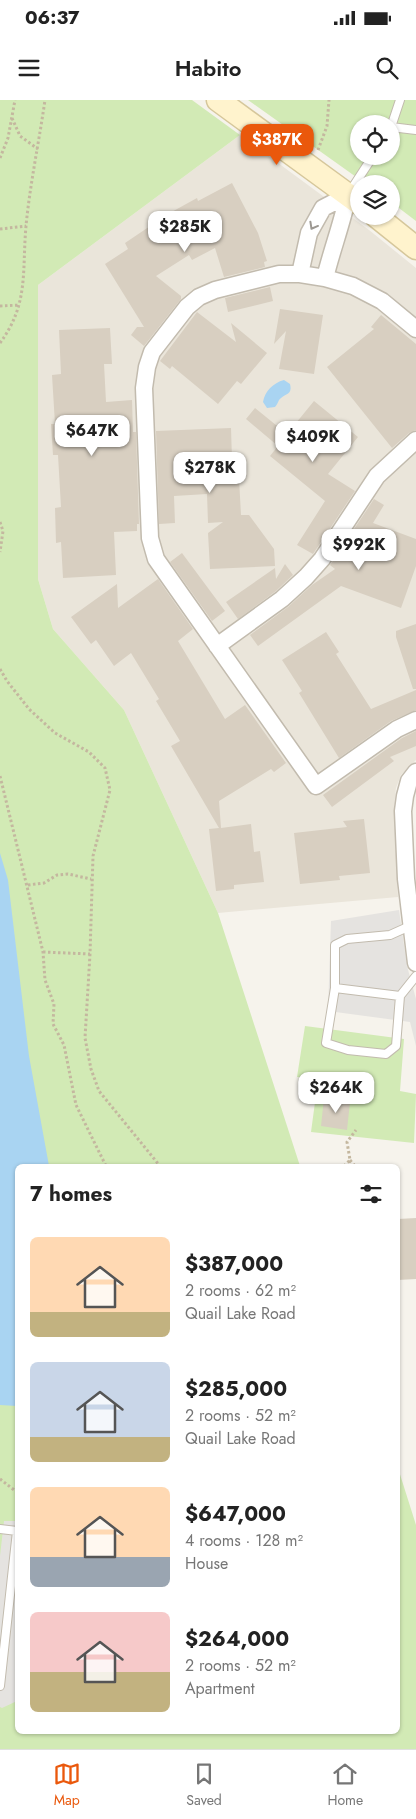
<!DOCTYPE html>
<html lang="en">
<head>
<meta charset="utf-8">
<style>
	body { margin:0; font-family:Jost,sans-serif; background:#f2f2f2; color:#222; height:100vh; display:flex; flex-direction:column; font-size:19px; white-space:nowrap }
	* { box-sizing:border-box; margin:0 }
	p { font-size:16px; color:#767676 }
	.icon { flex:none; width:28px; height:28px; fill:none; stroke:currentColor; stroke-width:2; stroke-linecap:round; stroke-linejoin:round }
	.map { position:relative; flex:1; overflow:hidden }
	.details { position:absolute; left:15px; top:1064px; width:385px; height:570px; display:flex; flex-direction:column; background:#fff; border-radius:8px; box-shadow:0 1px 4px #0004 }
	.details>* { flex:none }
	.tools { position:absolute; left:350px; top:15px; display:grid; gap:10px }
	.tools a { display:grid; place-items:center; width:50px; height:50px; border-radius:50%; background:#fff; box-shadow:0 1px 4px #0004; font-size:25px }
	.price { position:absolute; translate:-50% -42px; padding:0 11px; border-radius:10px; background:#fff; color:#222; font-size:16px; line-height:32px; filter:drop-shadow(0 1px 2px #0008) }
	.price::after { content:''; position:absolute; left:50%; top:30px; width:15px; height:11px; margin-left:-8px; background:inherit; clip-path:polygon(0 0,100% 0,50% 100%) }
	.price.active { background:#ea580c; color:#fff }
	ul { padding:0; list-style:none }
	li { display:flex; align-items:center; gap:15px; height:125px; padding:0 15px }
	li span { display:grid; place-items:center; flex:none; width:140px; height:100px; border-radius:8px; color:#555 }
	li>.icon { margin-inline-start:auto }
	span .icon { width:60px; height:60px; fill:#fffc; stroke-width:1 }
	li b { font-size:21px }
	h2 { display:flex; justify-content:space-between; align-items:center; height:60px; padding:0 15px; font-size:21px }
	.status { display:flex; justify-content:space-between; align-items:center; height:35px; padding:0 25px; background:#fff; direction:ltr }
	.status svg { height:14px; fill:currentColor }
	header { display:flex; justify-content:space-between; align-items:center; height:65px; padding:0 15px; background:#fff; font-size:22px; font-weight:600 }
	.dock { display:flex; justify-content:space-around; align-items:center; height:70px; border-top:1px solid #e0e0e0; background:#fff; font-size:14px; color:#767676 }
	.dock a { display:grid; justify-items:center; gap:2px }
	.dock .active { color:#ea580c }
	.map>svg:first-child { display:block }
	.residential { fill:#eae5da }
	.green { fill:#d2eab5; fill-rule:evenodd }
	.parking { fill:#e5e3e0 }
	.water { fill:#a9d4f2 }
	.building { fill:#d8cfc1 }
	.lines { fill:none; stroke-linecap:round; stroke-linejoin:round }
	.lane-casing { stroke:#c2bbae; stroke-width:10 }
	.street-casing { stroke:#c2bbae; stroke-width:19 }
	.secondary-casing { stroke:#d6c79b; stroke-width:25 }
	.path { stroke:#c4b79f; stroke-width:3; stroke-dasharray:2.5 2.5; stroke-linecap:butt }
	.lane { stroke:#fff; stroke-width:8 }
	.street { stroke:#fff; stroke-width:16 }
	.secondary { stroke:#fff3cd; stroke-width:22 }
	.oneway { stroke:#9c9892 }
</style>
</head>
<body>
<div class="status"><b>06:37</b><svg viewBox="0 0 49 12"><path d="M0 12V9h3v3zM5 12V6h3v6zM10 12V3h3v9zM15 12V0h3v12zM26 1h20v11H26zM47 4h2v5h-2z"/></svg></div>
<header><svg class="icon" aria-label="menu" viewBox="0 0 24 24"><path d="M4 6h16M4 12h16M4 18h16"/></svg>Habito<svg class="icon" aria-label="search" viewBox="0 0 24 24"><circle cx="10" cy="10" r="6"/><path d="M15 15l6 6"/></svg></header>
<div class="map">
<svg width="416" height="1649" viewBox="0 0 416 1649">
	<rect width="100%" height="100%" fill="#f6f3ec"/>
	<path class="residential" d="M240 35 369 130 416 168V660L401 675 396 688 394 708 398 797 218 813 124 610 53 529 38 479V185Z"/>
	<path class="green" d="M0 0H192L240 35 38 185V479L53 529 124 610 218 813 300 1066H18V1631H398V1368L416 1425V1649H0Z
		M248 0H416V121L391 102V84H366ZM359 24H391V56H359Z
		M305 926 404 939 400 991 416 994 414 1043 311 1032 318 980 297 977Z"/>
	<path class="parking" d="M399 810 407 866 416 899V946L410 922 328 911 331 821Z
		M4 1421H17V1601L2 1608 0 1607V1456Z"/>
	<path class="water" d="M284 280 290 284C293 296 284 293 279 300 278 302 277 305 275 307L267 308 263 302C265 291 273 283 284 280Z
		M0 753 8 780 29 956 49 1066H18L17 1306 0 1305Z"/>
	<path class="building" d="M232 83 258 133 267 161 264 162 265 167 224 177 215 148 192 160 189 155 156 176 181 196V199L144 246 131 235 137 227H144L105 164 128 149 125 143 168 114 197 98 198 101Z
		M270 187 273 201 228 212 225 198Z
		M280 209 323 215 314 274 279 269 286 231 274 244Z
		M197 212 236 242 231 223 267 253 241 284 237 281 218 304 172 266 170 269 160 261Z
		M381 215 416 244V330L409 333 392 348 327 267 374 229 371 227Z
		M110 228 112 264H104L106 302 132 300 133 332H136L139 424H137V431L114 432 116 475 63 478 61 442 56 443 55 408 61 407 58 355H53L51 324H55L52 275 61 274 59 230Z
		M314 301 358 337 328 374 355 391 313 454 297 445 325 401 270 356 278 346 246 319 255 308 287 334Z
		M231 328 232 360H238L241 415H249L274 449 275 466 210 469 208 433 223 422 208 423 207 394 174 396 175 423 159 424 156 331Z
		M374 399 384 405 373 423 416 439V466L401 508 341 486 258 546 250 535 288 507 312 485 335 469 330 465Z
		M182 453 225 511 212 521 170 462Z
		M285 464 293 475 276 491 238 519 226 502 275 468 276 479Z
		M158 479 193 529 178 541 225 619 245 605 286 663 274 672 271 669 219 701 221 728 251 724 254 752 260 751 264 782 234 785V789L216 791 209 729 219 728 171 646 180 641 156 601 159 599 131 553 114 566 96 540 91 544 71 517 117 484 118 508Z
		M416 524V589H413L396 537V531Z
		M326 532 339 552 336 554 371 609 416 590V610L391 621 339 658 299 593 302 591 282 560Z
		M416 631V646L390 657 394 661 332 707 323 695 402 638Z
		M364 719 370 773 339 776 340 780 300 784 294 733 347 727 343 721Z
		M324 998 350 1002 347 1030 321 1026Z
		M416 1118V1179L398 1180V1119Z"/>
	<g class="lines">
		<defs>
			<path id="lane" d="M391 27 400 0
				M391 27 416 30
				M349 93 373 56
				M410 826 390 835 347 839 335 845V888L326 943 348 950 386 954 396 946 400 896 416 876
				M335 888 400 896
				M0 1429 17 1431 0 1586"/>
			<path id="street" d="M300 174 309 133 323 108 348 95
				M325 178C332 149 342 124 348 95
				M416 229 382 201 353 186 325 178 300 174H279L215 190 199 197 187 207 152 252 147 267 144 288 150 438 156 459 316 686 397 629 416 620
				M217 546 282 499 306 477 322 459 377 376 416 340
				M416 672 409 681 405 696 403 711 406 779 416 863"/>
			<path id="secondary" d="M218 0 359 103
				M376 116 416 148"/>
		</defs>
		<use href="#lane" class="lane-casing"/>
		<use href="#street" class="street-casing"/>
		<use href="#secondary" class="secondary-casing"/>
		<path class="path" d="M12 18 20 36 38 49
			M318 50 327 26 329 0
			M0 58 8 38 15 0
			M0 129 26 126
			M0 206 20 205
			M0 243C29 204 22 171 26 126 30 84 39 42 45 0
			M0 422 3 431 0 452
			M0 569 7 581 29 609 55 633 89 652 105 668 110 690 93 756 90 854 85 938 91 969 99 991 160 1066
			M0 676 43 852 45 880 54 904 53 924 64 945 76 1005 106 1066
			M28 785 44 783 57 775 68 774 91 779
			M43 852 90 854
			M350 1060 355 1066
			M344 1066 350 1060 347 1042 356 1030
			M0 1379 18 1393"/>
		<use href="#lane" class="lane"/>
		<use href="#street" class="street"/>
		<use href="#secondary" class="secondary"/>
	</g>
	<defs><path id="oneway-chevron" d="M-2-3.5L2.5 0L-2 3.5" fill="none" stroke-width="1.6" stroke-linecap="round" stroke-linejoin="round" transform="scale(1.25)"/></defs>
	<use class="oneway" href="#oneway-chevron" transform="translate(313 126) rotate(119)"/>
</svg>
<div class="tools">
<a><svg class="icon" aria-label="locate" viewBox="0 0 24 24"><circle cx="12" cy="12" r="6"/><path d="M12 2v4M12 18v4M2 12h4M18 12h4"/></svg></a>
<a><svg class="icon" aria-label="layers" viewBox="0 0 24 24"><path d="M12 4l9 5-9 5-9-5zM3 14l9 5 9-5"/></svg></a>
</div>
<b class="price active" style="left:277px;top:66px">$387K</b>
<b class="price" style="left:185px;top:153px">$285K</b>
<b class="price" style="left:92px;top:357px">$647K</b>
<b class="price" style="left:313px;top:363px">$409K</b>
<b class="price" style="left:210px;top:394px">$278K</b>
<b class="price" style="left:359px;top:471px">$992K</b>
<b class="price" style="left:336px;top:1014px">$264K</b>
<section class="details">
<h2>7 homes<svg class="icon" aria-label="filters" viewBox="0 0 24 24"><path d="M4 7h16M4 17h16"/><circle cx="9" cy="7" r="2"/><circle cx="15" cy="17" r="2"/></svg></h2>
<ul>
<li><span style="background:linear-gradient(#ffd9b3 75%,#c2b280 0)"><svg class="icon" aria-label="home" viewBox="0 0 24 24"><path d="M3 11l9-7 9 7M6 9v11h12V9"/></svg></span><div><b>$387,000</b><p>2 rooms · 62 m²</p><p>Quail Lake Road</p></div></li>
<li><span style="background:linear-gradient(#c9d6e8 75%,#c2b280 0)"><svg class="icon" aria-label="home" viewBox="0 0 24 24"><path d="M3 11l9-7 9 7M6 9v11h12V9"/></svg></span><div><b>$285,000</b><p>2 rooms · 52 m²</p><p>Quail Lake Road</p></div></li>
<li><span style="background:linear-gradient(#ffd9b3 70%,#9aa5b1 0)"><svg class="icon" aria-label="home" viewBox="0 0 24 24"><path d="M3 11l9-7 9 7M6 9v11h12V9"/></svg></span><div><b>$647,000</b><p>4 rooms · 128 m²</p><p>House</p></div></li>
<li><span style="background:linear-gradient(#f6c9c9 60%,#c2b280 0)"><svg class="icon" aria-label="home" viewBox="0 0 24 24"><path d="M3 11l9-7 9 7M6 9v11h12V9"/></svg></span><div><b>$264,000</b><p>2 rooms · 52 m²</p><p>Apartment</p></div></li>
</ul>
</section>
</div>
<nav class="dock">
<a class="active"><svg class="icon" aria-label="map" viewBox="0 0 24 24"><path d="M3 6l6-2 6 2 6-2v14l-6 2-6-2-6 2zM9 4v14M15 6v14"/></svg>Map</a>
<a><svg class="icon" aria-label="saved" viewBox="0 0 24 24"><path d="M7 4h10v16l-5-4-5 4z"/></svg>Saved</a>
<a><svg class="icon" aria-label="home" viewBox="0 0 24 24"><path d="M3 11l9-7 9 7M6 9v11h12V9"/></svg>Home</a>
</nav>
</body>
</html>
